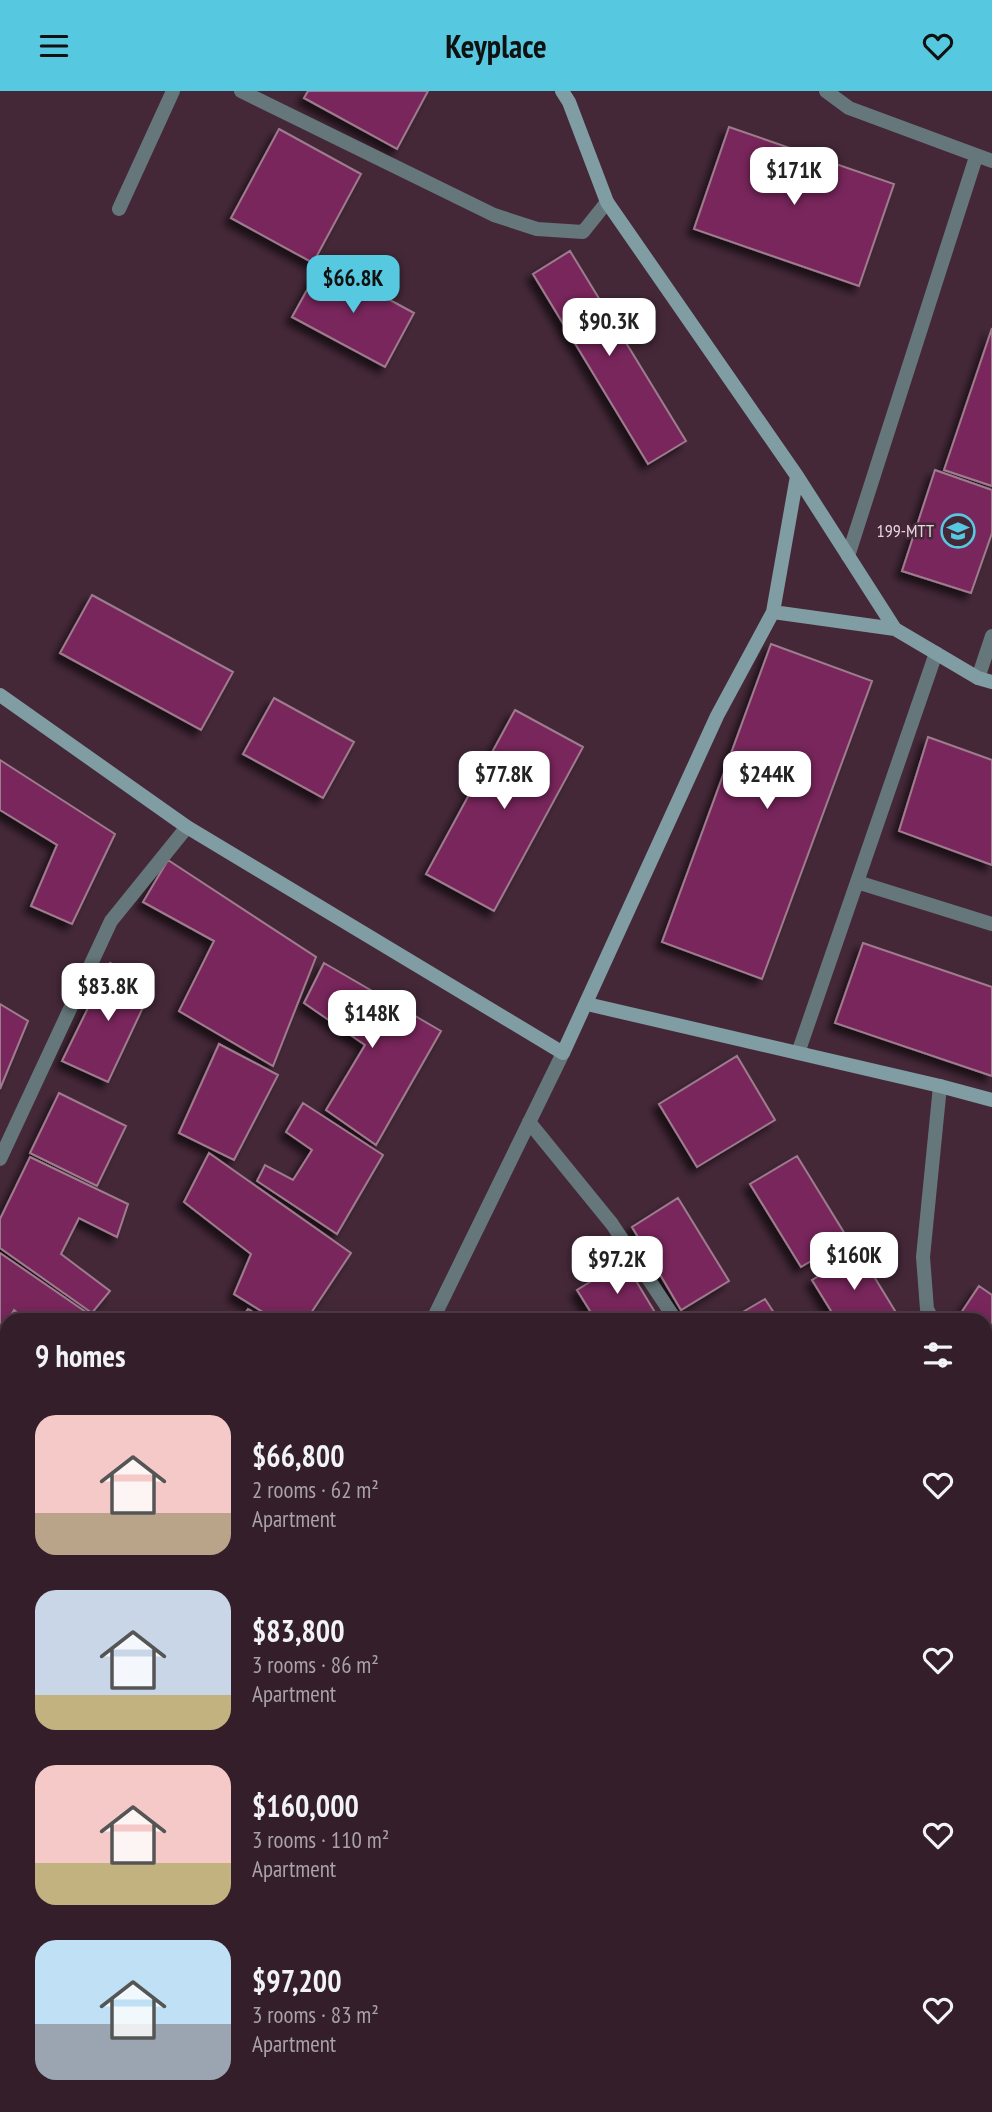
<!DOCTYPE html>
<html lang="en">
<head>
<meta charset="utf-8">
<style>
	body { margin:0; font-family:"PT Sans Narrow",sans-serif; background:#3b2732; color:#f1f3f6; height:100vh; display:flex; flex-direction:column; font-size:26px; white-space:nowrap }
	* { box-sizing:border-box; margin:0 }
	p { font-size:23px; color:#a9a2a8 }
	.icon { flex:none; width:38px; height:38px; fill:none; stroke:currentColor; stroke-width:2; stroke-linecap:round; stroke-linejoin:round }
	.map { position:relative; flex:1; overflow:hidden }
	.side { position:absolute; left:0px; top:1222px; width:992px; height:800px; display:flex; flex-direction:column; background:#331e2a; border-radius:21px 21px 0 0; box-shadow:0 4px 18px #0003,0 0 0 2px #4e3c47 }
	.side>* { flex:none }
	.price { position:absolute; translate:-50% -60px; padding:0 16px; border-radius:14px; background:#fff; color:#222; font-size:23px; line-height:46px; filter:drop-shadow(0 2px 4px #0008) }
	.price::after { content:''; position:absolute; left:50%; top:42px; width:21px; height:16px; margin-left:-10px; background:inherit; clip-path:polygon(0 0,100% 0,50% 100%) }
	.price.selected { background:#56c9e1; color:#111 }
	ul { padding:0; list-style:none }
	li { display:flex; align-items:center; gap:21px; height:175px; padding:0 35px }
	li span { display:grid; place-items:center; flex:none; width:196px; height:140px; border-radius:21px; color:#555 }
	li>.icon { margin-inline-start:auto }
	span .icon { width:84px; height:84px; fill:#fffc; stroke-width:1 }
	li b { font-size:30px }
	h2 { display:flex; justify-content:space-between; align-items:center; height:84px; padding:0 35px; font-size:30px }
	header { display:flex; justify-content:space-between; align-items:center; height:91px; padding:0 35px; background:#56c9e1; color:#111; font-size:32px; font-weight:800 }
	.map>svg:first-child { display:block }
	.building { fill:#79285b; stroke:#9e7c8e; stroke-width:2; filter:url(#shadow) }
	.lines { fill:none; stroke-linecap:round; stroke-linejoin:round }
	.lane { stroke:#65777b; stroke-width:14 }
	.street { stroke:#65777b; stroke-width:14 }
	.secondary { stroke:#809da3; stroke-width:14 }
	.labels { text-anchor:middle; stroke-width:5; stroke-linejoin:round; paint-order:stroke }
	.poi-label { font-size:18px; fill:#e8d5df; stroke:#442838; text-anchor:end }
</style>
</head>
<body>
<header><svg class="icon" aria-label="menu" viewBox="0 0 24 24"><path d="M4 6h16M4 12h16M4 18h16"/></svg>Keyplace<svg class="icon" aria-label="heart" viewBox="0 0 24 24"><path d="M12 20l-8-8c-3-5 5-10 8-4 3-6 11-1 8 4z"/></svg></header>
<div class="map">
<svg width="992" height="2021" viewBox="0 0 992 2021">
	<defs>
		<filter id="shadow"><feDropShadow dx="-6" dy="6" stdDeviation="3.5" flood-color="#0009"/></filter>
	</defs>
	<rect width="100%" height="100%" fill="#442838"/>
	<path class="building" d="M308 0H428L397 58 304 7Z
		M729 36 894 93 859 195 694 138Z
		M279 38 361 83 313 172 231 127Z
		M570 160 686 350 648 373 533 183Z
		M322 172 414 222 385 276 292 226Z
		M992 237V395L944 379Z
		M935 379 992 399V442L971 502 902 480Z
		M92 504 233 581 201 639 60 562Z
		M771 553 872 590 762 888 662 851Z
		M274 607 354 651 323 707 243 663Z
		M515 619 583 656 494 820 426 783Z
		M928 646 992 669V774L899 740Z
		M0 669 115 743 72 833 31 815 57 754 0 719Z
		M168 769 316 866 273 975 179 920 214 850 143 811Z
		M863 852 992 896V985L835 932Z
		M110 872 153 895 108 991 62 970Z
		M324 872 441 940 376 1054 326 1019 365 954 304 912Z
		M0 913 28 930 0 998Z
		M219 953 278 984 234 1069 179 1042Z
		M737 965 775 1029 697 1076 659 1013Z
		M59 1002 126 1035 97 1095 30 1062Z
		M303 1012 383 1064 337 1143 257 1090 265 1074 293 1089 312 1059 286 1041Z
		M209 1062 351 1162 307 1228H274L234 1203 251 1163 184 1111Z
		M797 1065 848 1148 801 1176 750 1093Z
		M30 1066 128 1113 117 1146 79 1127 61 1163 110 1200 92 1222 0 1157V1128Z
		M678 1107 729 1190 681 1219 632 1136Z
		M859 1161 900 1228H836L812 1189Z
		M0 1162 96 1228H26L14 1219 0 1244Z
		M624 1170 659 1228H595L577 1199Z
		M979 1195 992 1204V1253L985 1248V1228H957Z
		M765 1208 778 1228H731Z
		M248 1218 265 1228H241Z
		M0 1286 7 1291V1322L3 1328 0 1326Z
		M985 1355 992 1366V1434L985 1438Z
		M0 1428 7 1432V1469L0 1481Z
		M986 1525 992 1534V1659L985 1649Z
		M0 1532 7 1537V1590L0 1587Z
		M7 1704V1775L0 1771V1720Z
		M0 1779 7 1782V1845L0 1860Z
		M985 1993 992 2004V2021H933L944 2014H985Z
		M158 2014H221L226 2021H149Z
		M362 2014H394L399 2021H353Z
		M406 2014H489L480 2021H411Z
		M695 2014H751L756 2021H686Z
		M763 2014H870L860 2021H767Z"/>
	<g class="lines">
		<path class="lane" d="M826 0 849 17 992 70
			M848 465 976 66
			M978 587 992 545
			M857 791 992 833
			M798 962 936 562"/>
		<path class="street" d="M241 0 494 124 537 138 583 141 607 111
			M119 118 173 0
			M529 1031 612 1133 675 1228
			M0 1068 111 830 187 736
			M433 1228 563 962
			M932 1228 927 1218 923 1166 940 995
			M985 1301 992 1309
			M985 1706 992 1716
			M985 1972 992 1968
			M30 2021 33 2014
			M310 2021 319 2014
			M911 2021 921 2014"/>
		<path class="secondary" d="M562 0 569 11 607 111 797 385 895 538
			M773 521 797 385
			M0 604 187 736 563 962 717 625 773 521 895 538 978 587 992 591
			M587 913 940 995 992 1009"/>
	</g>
	<defs>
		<symbol id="school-ring" viewBox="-11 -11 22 22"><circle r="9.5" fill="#442838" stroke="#56c9e1" stroke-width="1.5"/><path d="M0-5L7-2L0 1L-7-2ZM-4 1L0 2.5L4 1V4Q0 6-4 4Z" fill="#56c9e1"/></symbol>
	</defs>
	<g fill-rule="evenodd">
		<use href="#school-ring" x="939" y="421" width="38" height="38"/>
	</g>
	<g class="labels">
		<g class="poi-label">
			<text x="934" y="446">199-MTT</text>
		</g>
	</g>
</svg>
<b class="price" style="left:794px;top:116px">$171K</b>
<b class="price selected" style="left:353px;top:224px">$66.8K</b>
<b class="price" style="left:609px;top:267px">$90.3K</b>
<b class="price" style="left:504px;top:720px">$77.8K</b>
<b class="price" style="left:767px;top:720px">$244K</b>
<b class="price" style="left:108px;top:932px">$83.8K</b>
<b class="price" style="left:372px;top:959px">$148K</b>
<b class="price" style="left:854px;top:1201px">$160K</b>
<b class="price" style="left:617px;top:1205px">$97.2K</b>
<section class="side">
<h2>9 homes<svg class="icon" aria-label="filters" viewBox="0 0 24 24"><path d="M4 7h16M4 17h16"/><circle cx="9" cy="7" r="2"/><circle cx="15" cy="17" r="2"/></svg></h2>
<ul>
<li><span style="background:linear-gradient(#f6c9c9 70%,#b9a48a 0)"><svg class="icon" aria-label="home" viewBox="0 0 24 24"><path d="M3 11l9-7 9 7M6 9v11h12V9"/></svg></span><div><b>$66,800</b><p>2 rooms · 62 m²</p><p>Apartment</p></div><svg class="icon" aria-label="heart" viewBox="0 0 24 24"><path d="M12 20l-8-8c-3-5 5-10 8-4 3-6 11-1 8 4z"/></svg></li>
<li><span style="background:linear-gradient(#c9d6e8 75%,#c2b280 0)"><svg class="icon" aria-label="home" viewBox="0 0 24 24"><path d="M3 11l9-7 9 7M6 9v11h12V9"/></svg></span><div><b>$83,800</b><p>3 rooms · 86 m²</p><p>Apartment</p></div><svg class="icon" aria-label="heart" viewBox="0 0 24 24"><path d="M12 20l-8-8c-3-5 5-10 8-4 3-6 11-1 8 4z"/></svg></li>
<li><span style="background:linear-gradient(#f6c9c9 70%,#c2b280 0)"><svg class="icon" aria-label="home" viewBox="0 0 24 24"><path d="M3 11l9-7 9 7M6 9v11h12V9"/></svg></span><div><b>$160,000</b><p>3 rooms · 110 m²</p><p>Apartment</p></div><svg class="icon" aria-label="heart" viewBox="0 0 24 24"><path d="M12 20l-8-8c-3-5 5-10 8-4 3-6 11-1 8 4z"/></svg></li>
<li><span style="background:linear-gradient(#bfe0f5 60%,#9aa5b1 0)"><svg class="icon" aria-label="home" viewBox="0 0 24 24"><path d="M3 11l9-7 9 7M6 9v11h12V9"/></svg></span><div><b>$97,200</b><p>3 rooms · 83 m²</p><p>Apartment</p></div><svg class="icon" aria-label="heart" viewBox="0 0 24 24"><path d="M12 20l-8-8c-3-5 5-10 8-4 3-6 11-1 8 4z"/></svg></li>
</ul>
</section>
</div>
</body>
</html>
